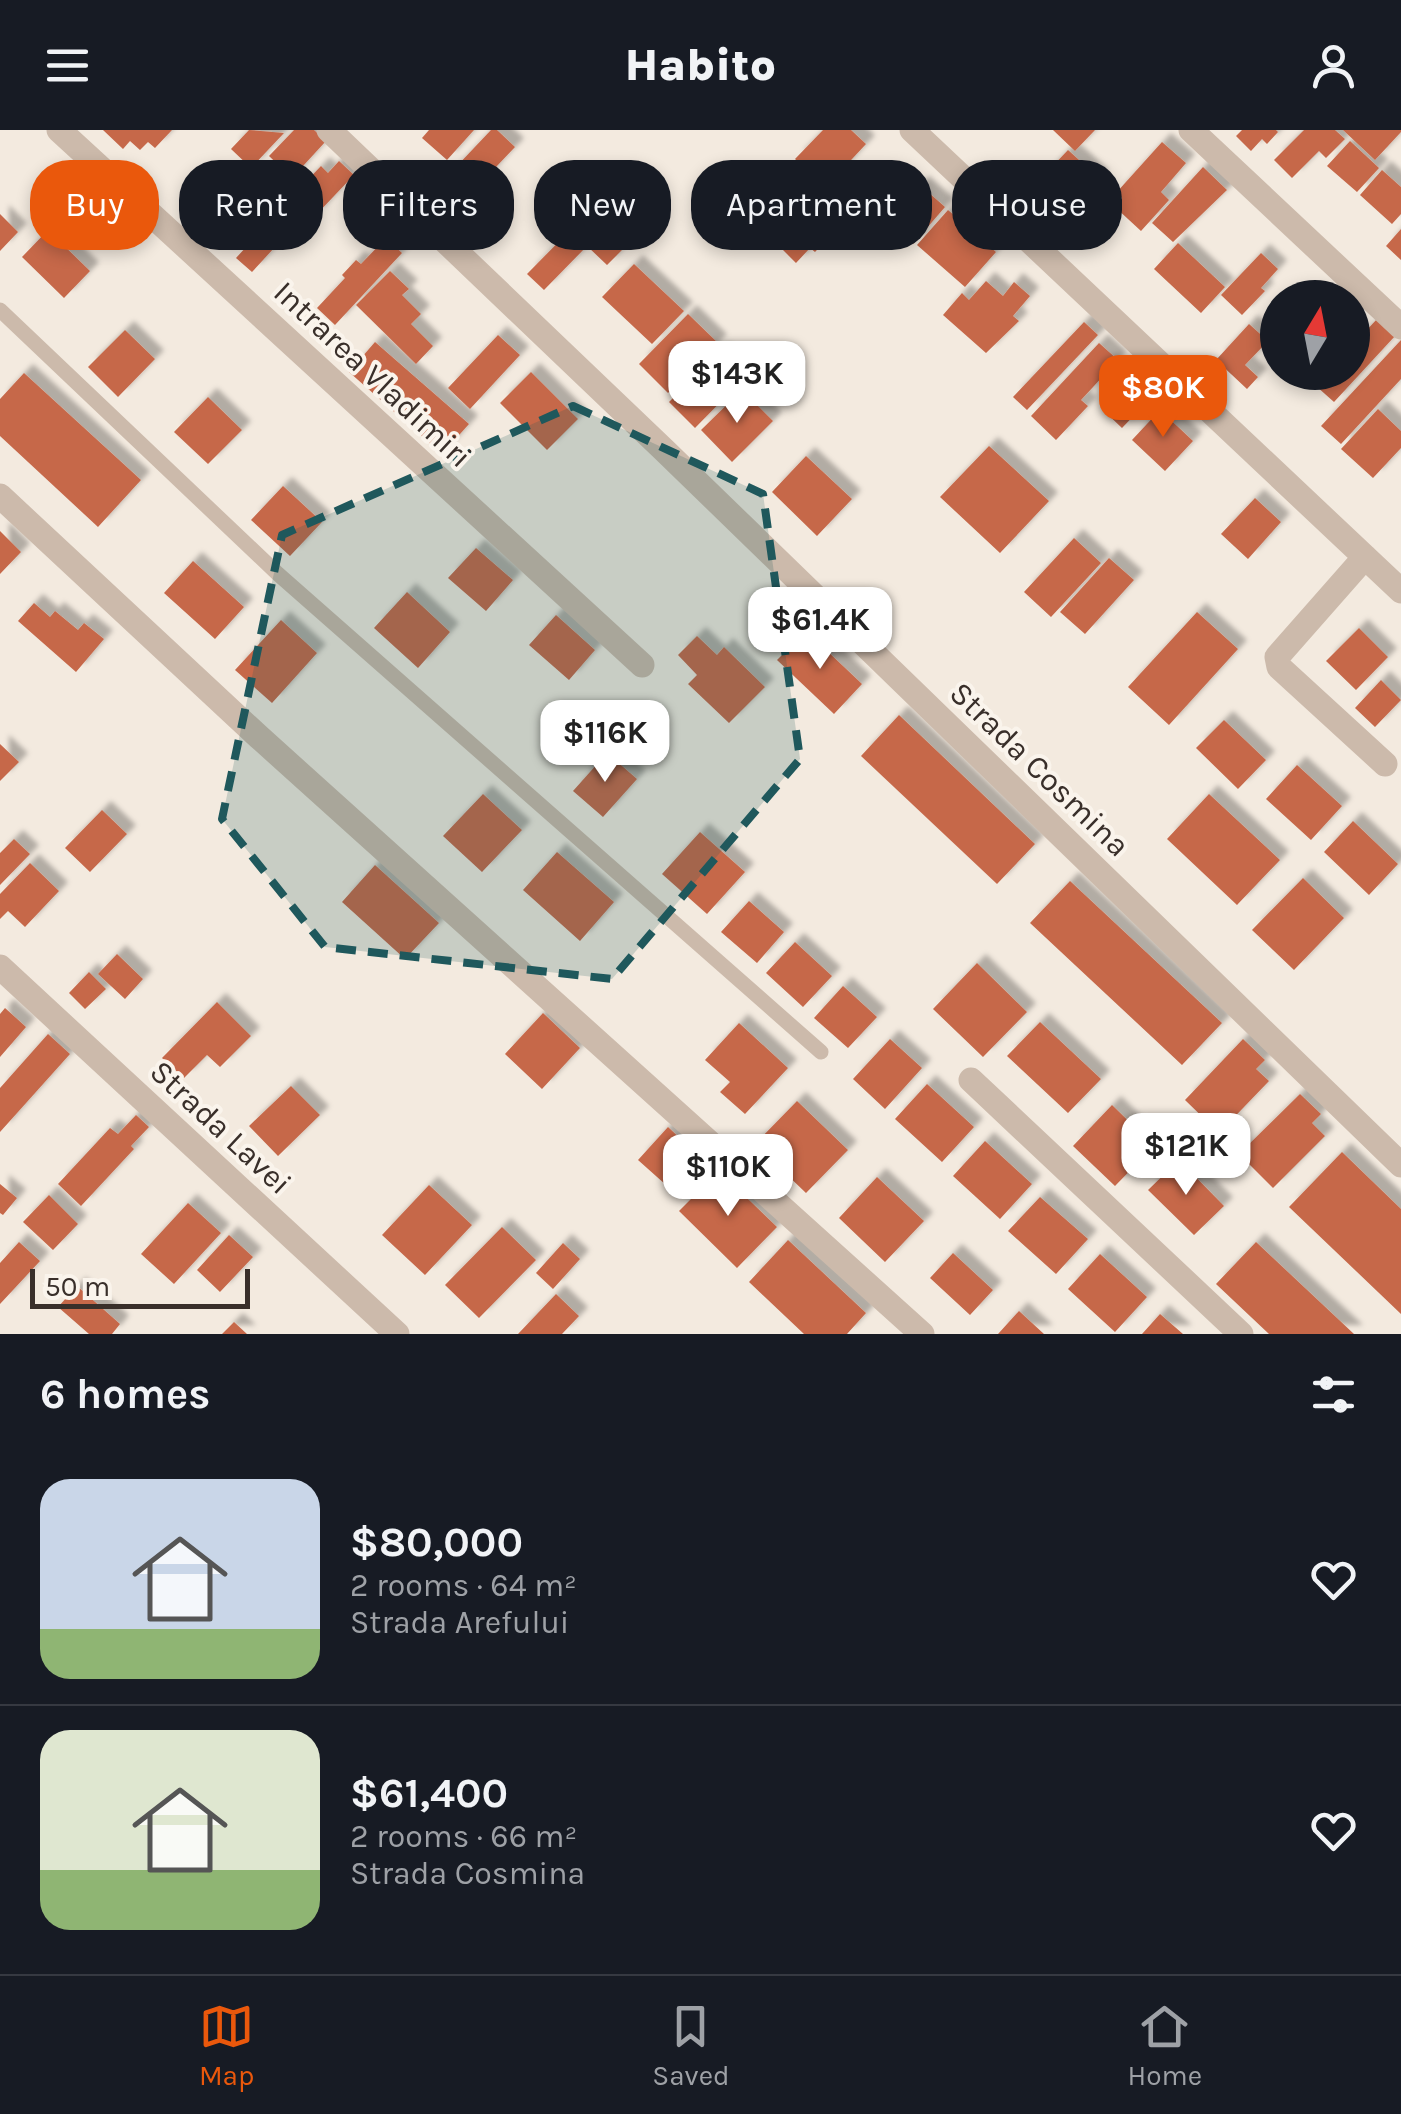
<!DOCTYPE html>
<html lang="en">
<head>
<meta charset="utf-8">
<style>
	body { margin:0; font-family:Karla,sans-serif; background:#20242c; color:#f1f3f6; height:100vh; display:flex; flex-direction:column; font-size:38px; white-space:nowrap }
	* { box-sizing:border-box; margin:0 }
	p { font-size:32px; color:#9ea1a6 }
	.icon { flex:none; width:55px; height:55px; fill:none; stroke:currentColor; stroke-width:2; stroke-linecap:round; stroke-linejoin:round }
	.map { position:relative; height:1204px; overflow:hidden }
	.side { display:flex; flex-direction:column; background:#171b24; flex:1 }
	.side>* { flex:none }
	.guide { position:absolute; left:30px; top:30px; width:1342px; height:90px; display:flex; gap:20px }
	.needle { width:65px; rotate:10deg }
	.buttons { position:absolute; left:1260px; top:150px; display:grid; gap:20px }
	.buttons a { display:grid; place-items:center; width:110px; height:110px; border-radius:50%; background:#171b24; box-shadow:0 5px 15px #0003; font-size:50px }
	.scale { position:absolute; left:30px; bottom:25px; width:220px; box-sizing:border-box; padding-left:10px; border:5px solid #392f2a; border-top:0; font-size:28px; line-height:35px; white-space:nowrap; color:#392f2a; -webkit-text-stroke:8px #faf4ec; paint-order:stroke }
	.price { position:absolute; translate:-50% -85px; padding:0 22px; border-radius:20px; background:#fff; color:#222; font-size:32px; line-height:65px; filter:drop-shadow(0 2px 5px #0008) }
	.price::after { content:''; position:absolute; left:50%; top:60px; width:30px; height:22px; margin-left:-15px; background:inherit; clip-path:polygon(0 0,100% 0,50% 100%) }
	.price.selected { background:#ea580c; color:#fff }
	ul { padding:0; list-style:none }
	li { display:flex; align-items:center; gap:30px; height:250px; padding:0 40px }
	li+li { border-top:2px solid #363941 }
	li span { display:grid; place-items:center; flex:none; width:280px; height:200px; border-radius:30px; color:#555 }
	li>.icon { margin-inline-start:auto }
	span .icon { width:120px; height:120px; fill:#fffc; stroke-width:1 }
	li b { font-size:42px }
	h2 { display:flex; justify-content:space-between; align-items:center; height:120px; padding:0 40px; font-size:42px }
	.chip { padding:0 35px; border-radius:40px; background:#171b24; box-shadow:0 5px 15px #0003; font-size:35px; line-height:90px }
	.chip.selected { background:#ea580c; color:#fff }
	header { display:flex; justify-content:space-between; align-items:center; height:130px; padding:0 40px; background:#171b24; font-size:45px; font-weight:800 }
	.menu { display:flex; justify-content:space-around; align-items:center; height:140px; border-top:2px solid #363941; background:#171b24; font-size:28px; color:#9ea1a6 }
	.menu a { display:grid; justify-items:center; gap:5px }
	.menu .selected { color:#ea580c }
	.map>svg:first-child { display:block }
	.building { fill:#c6684a; filter:url(#shadow) }
	.lines { fill:none; stroke-linecap:round; stroke-linejoin:round }
	.service { stroke:#ccbaab; stroke-width:15 }
	.minor { stroke:#ccbaab; stroke-width:25 }
	.marked { fill:#1f585c; fill-opacity:0.2; stroke:#1f585c; stroke-width:8; stroke-dasharray:20 12; stroke-linejoin:round }
	.labels { text-anchor:middle; stroke-width:8; stroke-linejoin:round; paint-order:stroke }
	.street-label { font-size:32px; fill:#392f2a; stroke:#faf4ec }
</style>
</head>
<body>
<header><svg class="icon" aria-label="menu" viewBox="0 0 24 24"><path d="M4 6h16M4 12h16M4 18h16"/></svg>Habito<svg class="icon" aria-label="person" viewBox="0 0 24 24"><circle cx="12" cy="8" r="4"/><path d="M4 21q1-7 8-7t8 7"/></svg></header>
<div class="map">
<svg width="1401" height="1204" viewBox="0 0 1401 1204">
	<defs>
		<filter id="shadow"><feDropShadow dx="9" dy="-9" stdDeviation="2.5" flood-color="#0004"/></filter>
	</defs>
	<rect width="100%" height="100%" fill="#f3eadf"/>
	<path class="building" d="M103 0H172L155 18 148 12 140 20 130 11 123 19Z
		M249 0 284 3 251 38 231 19Z
		M294 0H314L326 11 292 48 269 26Z
		M429 0H474L447 30 422 8Z
		M491 0H497L515 17 459 76 438 56Z
		M823 0H851L866 14 825 58 795 29Z
		M1053 0H1095L1075 21Z
		M1242 0H1276L1278 2 1267 14 1262 9 1251 21 1236 6Z
		M1304 0H1335L1345 9 1326 28 1319 21 1292 48 1274 30Z
		M1343 0H1401V2L1375 30Z
		M1350 11 1379 38 1357 62 1327 36Z
		M1162 12 1186 33 1161 62 1169 70 1141 101 1115 77 1122 68 1116 63Z
		M1068 20 1100 49 1078 71 1047 42Z
		M339 31 354 45 315 86 300 72 306 65 299 59 321 36 328 43Z
		M1203 37 1227 60 1173 112 1152 93Z
		M1382 40 1401 57V84L1392 94 1360 65Z
		M920 55 945 77 913 114 887 91Z
		M827 59 847 77 826 100 831 105 815 122 810 118 796 133 777 114Z
		M251 61 274 82 247 111 225 90Z
		M594 76 630 112 607 135 587 116 544 160 527 144Z
		M948 80 996 122 965 157 917 115Z
		M0 84 18 102 0 121Z
		M270 91 286 105 252 142 236 128Z
		M1401 99V130L1386 116Z
		M48 100 90 141 64 168 22 127Z
		M386 108 402 123 335 195 317 178 345 148 342 145 356 130 361 134Z
		M1178 113 1225 157 1201 183 1154 139Z
		M1261 123 1278 139 1261 158 1265 161 1242 185 1221 165Z
		M634 134 684 181 652 214 602 167Z
		M390 141 409 159 402 165 421 184 411 194 433 216 416 234 356 175Z
		M986 151 1003 166 1014 152 1030 166 1013 186 1019 191 986 223 943 185 962 163 969 170Z
		M688 184 718 213 668 263 639 234Z
		M1377 189 1395 206 1334 272 1316 256 1328 242H1352V216Z
		M1084 192 1098 205 1027 280 1013 267Z
		M1249 194 1268 211 1245 235 1258 247 1247 259 1216 230Z
		M125 200 155 229 118 267 88 237Z
		M498 205 520 225 470 279 448 258Z
		M1401 210V249L1341 314 1321 296Z
		M375 212 469 294 442 324 349 242Z
		M1099 213 1118 230 1081 270 1088 276 1056 310 1031 286Z
		M720 221 746 246 695 298 669 272Z
		M531 242 578 289 547 320 500 273Z
		M24 243 141 350 98 397 0 306V269Z
		M1124 256 1144 275 1122 298 1102 279Z
		M742 260 773 291 732 332 701 300Z
		M208 267 242 300 208 334 174 302Z
		M1378 279 1401 301V318L1373 348 1341 319Z
		M1160 280 1193 311 1165 341 1132 310Z
		M989 316 1049 371 1000 423 940 367Z
		M806 326 852 369 817 406 772 362Z
		M283 356 322 392 290 426 251 390Z
		M1255 368 1281 392 1248 429 1221 404Z
		M0 401 21 422 0 444Z
		M1074 408 1101 433 1051 487 1024 462Z
		M476 418 513 450 486 481 448 448Z
		M1109 428 1134 450 1085 504 1060 482Z
		M193 431 244 477 215 509 164 463Z
		M407 462 450 502 418 538 374 498Z
		M34 473 50 487 55 481 78 500 84 493 104 509 76 542 18 491Z
		M1197 482 1238 519 1169 595 1128 557Z
		M556 485 595 520 569 550 529 515Z
		M281 490 317 523 272 573 235 540Z
		M1359 498 1388 527 1356 560 1326 531Z
		M806 501 862 554 834 584 777 530Z
		M697 506 717 525 724 517 765 557 729 593 688 554 697 545 678 525Z
		M1381 550 1401 570 1375 597 1355 578Z
		M899 585 1035 714 997 754 861 626Z
		M1224 590 1266 630 1238 659 1196 618Z
		M0 614 19 632 0 651Z
		M607 623 637 649 603 687 573 661Z
		M1297 635 1342 676 1311 710 1266 669Z
		M483 664 522 700 482 742 443 706Z
		M1209 664 1280 730 1237 775 1167 709Z
		M102 680 127 704 90 742 65 718Z
		M1353 691 1398 734 1369 765 1324 722Z
		M700 702 745 742 707 784 662 744Z
		M14 709 30 724 0 755V723Z
		M557 722 614 772 580 811 523 760Z
		M30 733 59 761 25 797 8 781 0 789V764Z
		M375 735 439 793 405 829 342 772Z
		M1303 748 1344 788 1294 840 1252 800Z
		M1070 751 1222 893 1182 935 1030 793Z
		M749 771 784 802 757 833 721 802Z
		M795 812 832 846 803 877 766 843Z
		M117 824 143 849 125 869 98 844Z
		M977 833 1027 882 983 927 933 879Z
		M89 842 106 859 85 879 69 863Z
		M843 856 877 887 848 918 814 888Z
		M217 872 251 906 220 937 207 925 184 948 162 928Z
		M5 878 26 897 0 927V884Z
		M543 883 580 918 542 959 505 924Z
		M1040 892 1101 949 1068 983 1007 926Z
		M739 893 788 938 745 984 720 962 730 952 705 930Z
		M48 904 70 924 0 1002V958Z
		M890 909 922 938 885 979 853 949Z
		M1243 909 1265 930 1256 939 1269 951 1219 1003 1185 970Z
		M927 954 974 997 942 1032 895 989Z
		M291 956 320 985 278 1026 249 996Z
		M1300 964 1321 984 1312 993 1325 1006 1273 1058 1239 1024Z
		M797 971 848 1020 806 1063 755 1014Z
		M1112 975 1154 1016 1115 1056 1073 1016Z
		M136 985 149 997 131 1016 134 1019 81 1076 58 1054 110 998 118 1004Z
		M668 997 704 1031 675 1063 638 1030Z
		M985 1011 1032 1054 1000 1089 953 1046Z
		M1342 1022 1401 1079V1184L1289 1077Z
		M1179 1030 1224 1076 1194 1105 1148 1060Z
		M719 1041 777 1097 737 1138 679 1081Z
		M877 1047 924 1091 885 1132 839 1088Z
		M0 1054 17 1068 3 1085 0 1083Z
		M429 1055 472 1095 425 1145 382 1105Z
		M49 1065 78 1094 53 1120 23 1092Z
		M1040 1067 1088 1109 1056 1144 1008 1101Z
		M188 1073 221 1103 174 1154 141 1124Z
		M502 1097 536 1130 479 1188 445 1155Z
		M229 1105 253 1127 220 1162 197 1140Z
		M788 1110 866 1183 847 1204H804L749 1152Z
		M19 1112 40 1131 0 1174V1133Z
		M1256 1112 1354 1204H1269L1216 1154Z
		M563 1113 580 1129 553 1159 536 1143Z
		M953 1123 993 1160 970 1185 930 1148Z
		M1100 1124 1147 1167 1115 1202 1068 1159Z
		M77 1156 120 1194 112 1204H89L58 1177Z
		M556 1164 579 1186 562 1204H518Z
		M1019 1181 1044 1204H998Z
		M1160 1184 1183 1204H1142Z
		M234 1192 247 1204H222Z"/>
	<g class="lines">
		<path class="service" d="M0 180 278 444 821 922"/>
		<path class="minor" d="M59 0 642 535
			M329 0 663 319 1401 1035
			M912 0 1401 461
			M1191 0 1401 197
			M0 366 259 607 922 1204
			M1365 427 1277 527 1279 537 1385 634
			M0 837 397 1204
			M971 950 1241 1204"/>
	</g>
	<path class="marked" d="M573 276 763 364 800 629 612 849 325 817 222 689 282 405Z"/>
	<g class="labels">
		<g class="street-label">
			<text transform="translate(373 244) rotate(43)" y="11">Intrarea Vladimiri</text>
			<text transform="translate(1040 639) rotate(44)" y="11">Strada Cosmina</text>
			<text transform="translate(221 997) rotate(43)" y="11">Strada Lavei</text>
		</g>
	</g>
</svg>
<div class="buttons">
<a><svg class="needle" viewBox="-14 -14 28 28"><path d="M0-13l5 13h-10z" fill="#e53935"/><path d="M0 13l5-13h-10z" fill="#9ea1a6"/></svg></a>
</div>
<div class="scale">50 m</div>
<b class="price" style="left:737px;top:296px">$143K</b>
<b class="price selected" style="left:1163px;top:310px">$80K</b>
<b class="price" style="left:820px;top:542px">$61.4K</b>
<b class="price" style="left:605px;top:655px">$116K</b>
<b class="price" style="left:1186px;top:1068px">$121K</b>
<b class="price" style="left:728px;top:1089px">$110K</b>
<div class="guide">
<a class="chip selected">Buy</a>
<a class="chip">Rent</a>
<a class="chip">Filters</a>
<a class="chip">New</a>
<a class="chip">Apartment</a>
<a class="chip">House</a>
</div>
</div>
<section class="side">
<h2>6 homes<svg class="icon" aria-label="filters" viewBox="0 0 24 24"><path d="M4 7h16M4 17h16"/><circle cx="9" cy="7" r="2"/><circle cx="15" cy="17" r="2"/></svg></h2>
<ul>
<li><span style="background:linear-gradient(#c9d6e8 75%,#8fb573 0)"><svg class="icon" aria-label="home" viewBox="0 0 24 24"><path d="M3 11l9-7 9 7M6 9v11h12V9"/></svg></span><div><b>$80,000</b><p>2 rooms · 64 m²</p><p>Strada Arefului</p></div><svg class="icon" aria-label="heart" viewBox="0 0 24 24"><path d="M12 20l-8-8c-3-5 5-10 8-4 3-6 11-1 8 4z"/></svg></li>
<li><span style="background:linear-gradient(#dfe7d0 70%,#8fb573 0)"><svg class="icon" aria-label="home" viewBox="0 0 24 24"><path d="M3 11l9-7 9 7M6 9v11h12V9"/></svg></span><div><b>$61,400</b><p>2 rooms · 66 m²</p><p>Strada Cosmina</p></div><svg class="icon" aria-label="heart" viewBox="0 0 24 24"><path d="M12 20l-8-8c-3-5 5-10 8-4 3-6 11-1 8 4z"/></svg></li>
</ul>
</section>
<nav class="menu">
<a class="selected"><svg class="icon" aria-label="map" viewBox="0 0 24 24"><path d="M3 6l6-2 6 2 6-2v14l-6 2-6-2-6 2zM9 4v14M15 6v14"/></svg>Map</a>
<a><svg class="icon" aria-label="saved" viewBox="0 0 24 24"><path d="M7 4h10v16l-5-4-5 4z"/></svg>Saved</a>
<a><svg class="icon" aria-label="home" viewBox="0 0 24 24"><path d="M3 11l9-7 9 7M6 9v11h12V9"/></svg>Home</a>
</nav>
</body>
</html>
